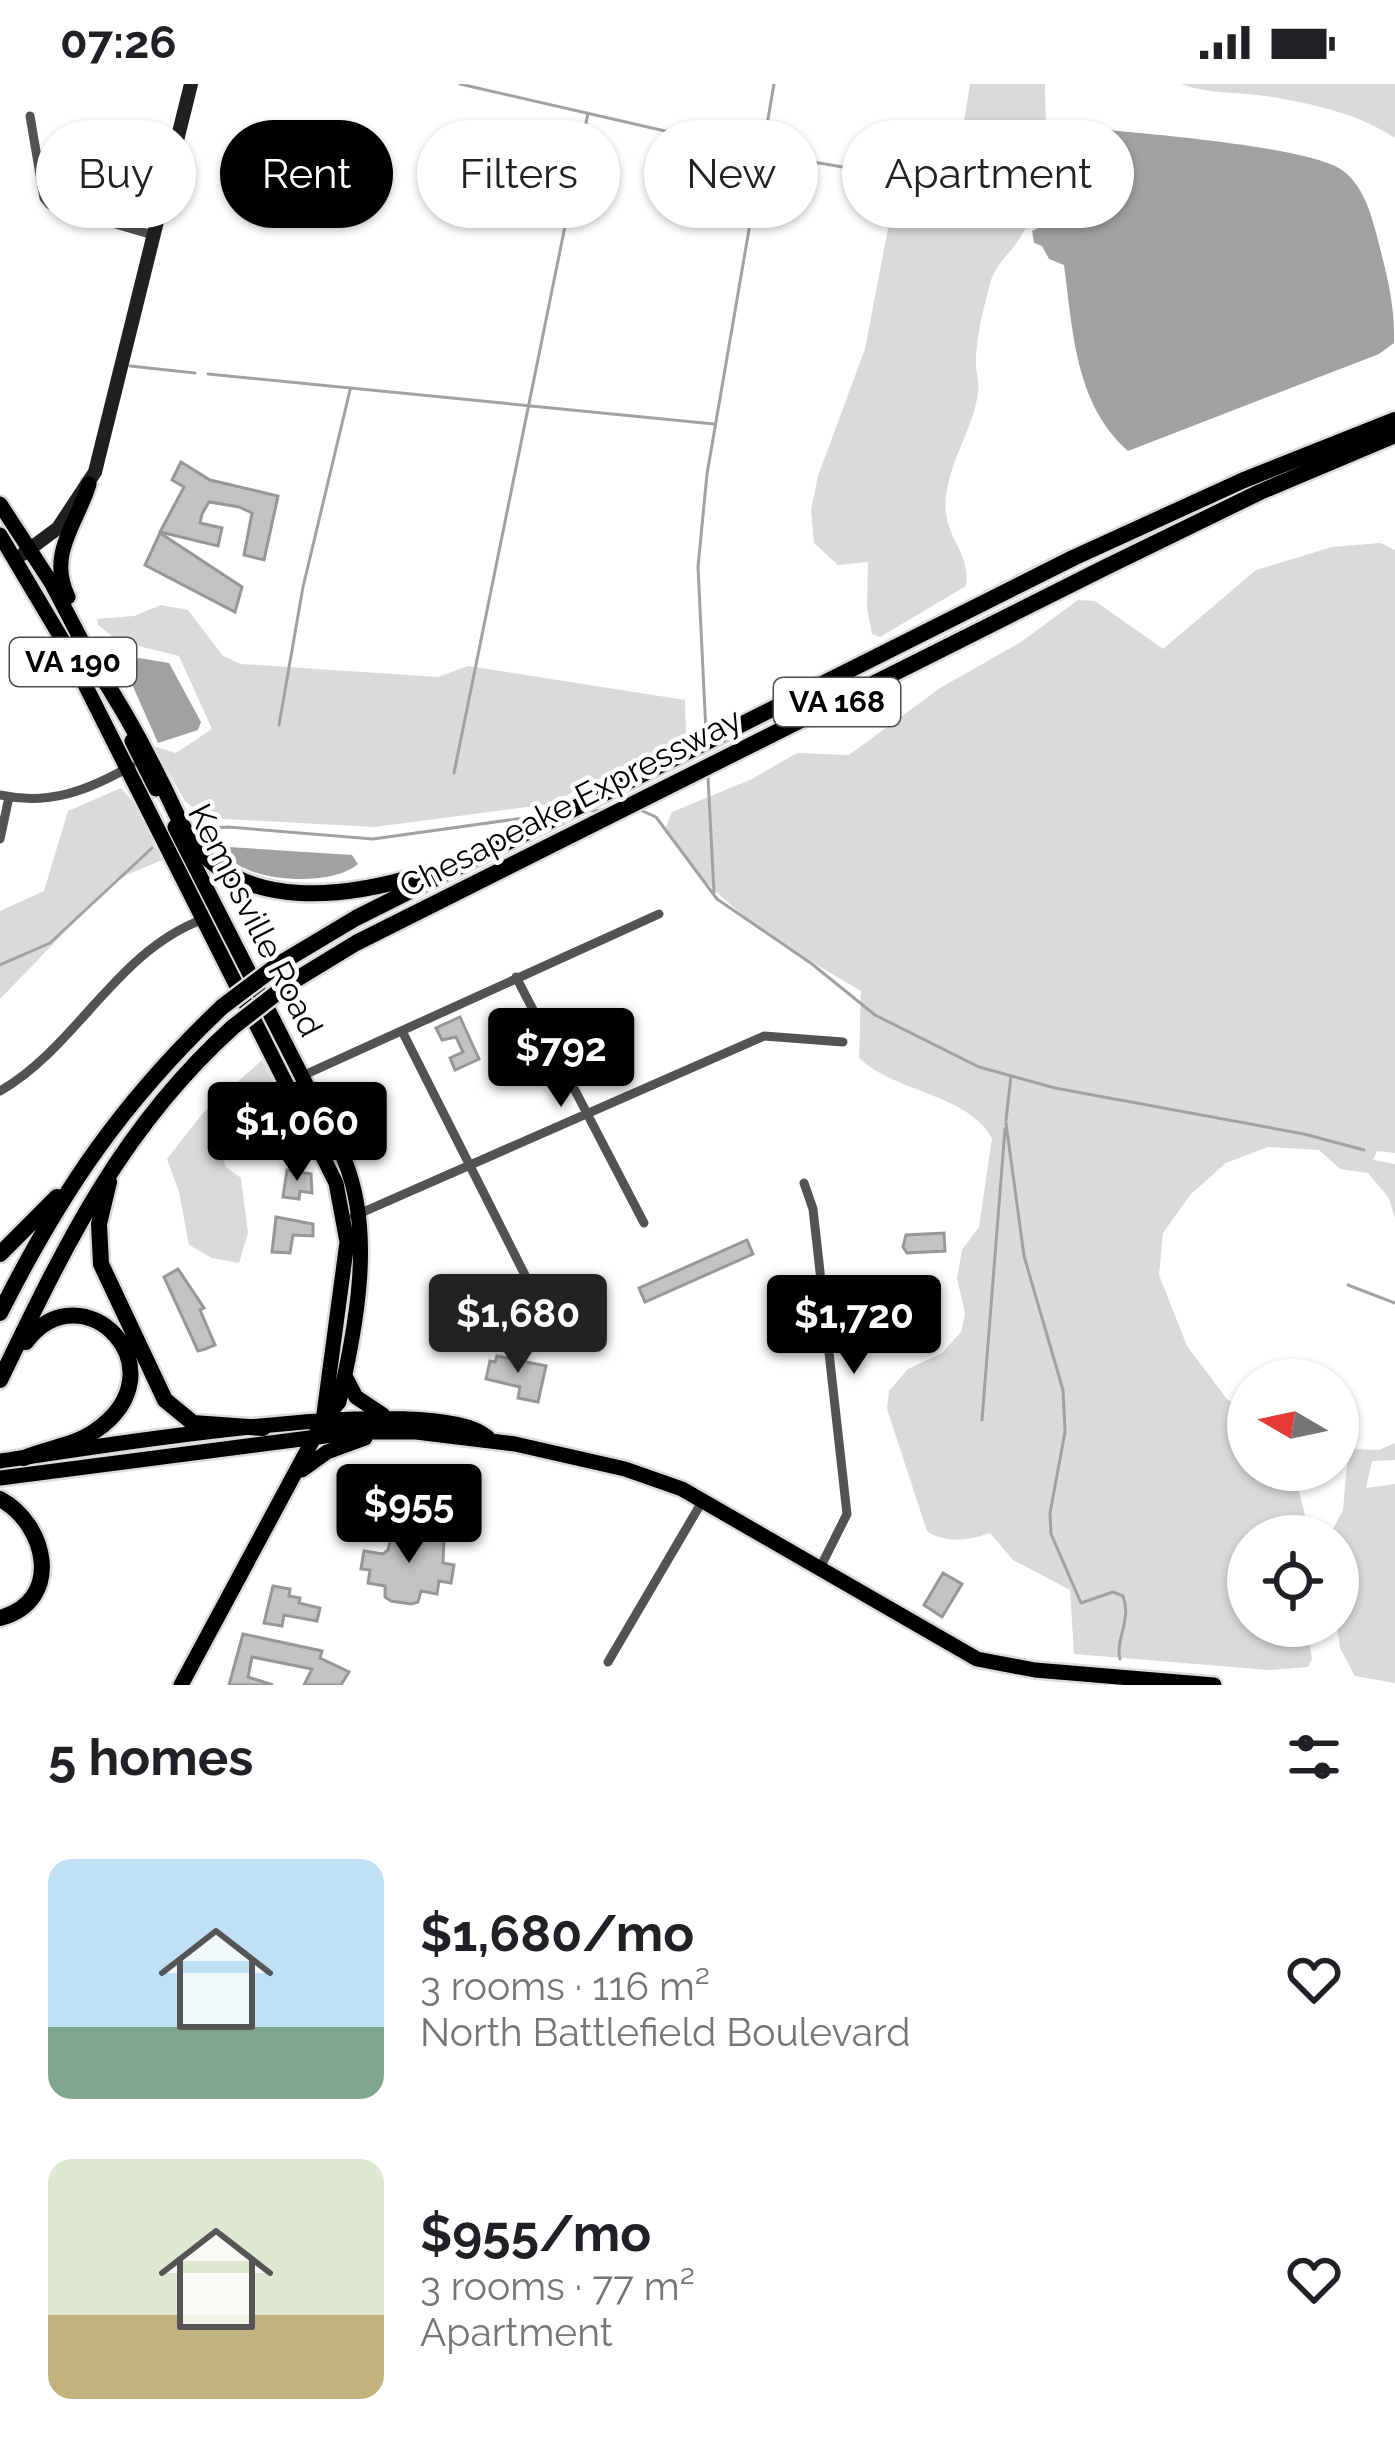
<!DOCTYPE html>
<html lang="en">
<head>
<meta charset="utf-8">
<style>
	body { margin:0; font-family:Raleway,sans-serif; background:#f6f6f6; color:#202124; height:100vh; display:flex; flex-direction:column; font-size:45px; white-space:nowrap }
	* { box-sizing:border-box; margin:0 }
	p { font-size:39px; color:#757577 }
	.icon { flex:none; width:66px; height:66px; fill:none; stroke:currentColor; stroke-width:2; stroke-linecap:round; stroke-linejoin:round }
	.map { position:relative; height:1601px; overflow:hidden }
	.sheet { display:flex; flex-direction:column; background:#fff; flex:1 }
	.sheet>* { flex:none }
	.hud { position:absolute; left:36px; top:36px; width:1323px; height:108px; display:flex; gap:24px }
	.needle { width:78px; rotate:279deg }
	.tools { position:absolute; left:1227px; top:1275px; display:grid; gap:24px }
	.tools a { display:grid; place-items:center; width:132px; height:132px; border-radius:50%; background:#fff; box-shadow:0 3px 9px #0004; font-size:60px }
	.price { position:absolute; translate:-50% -102px; padding:0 27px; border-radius:12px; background:#000; color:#fff; font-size:39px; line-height:78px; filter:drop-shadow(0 3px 6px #0008) }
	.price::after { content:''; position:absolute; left:50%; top:72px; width:36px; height:27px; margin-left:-18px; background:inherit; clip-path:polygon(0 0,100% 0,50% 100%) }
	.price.active { background:#222; color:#fff }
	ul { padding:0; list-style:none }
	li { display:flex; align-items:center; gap:36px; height:300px; padding:0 48px }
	li span { display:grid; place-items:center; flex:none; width:336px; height:240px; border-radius:24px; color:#555 }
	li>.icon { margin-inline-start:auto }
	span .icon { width:144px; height:144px; fill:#fffc; stroke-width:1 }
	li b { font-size:51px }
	h2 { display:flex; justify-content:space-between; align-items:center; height:144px; padding:0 48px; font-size:51px }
	.chip { padding:0 42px; border-radius:54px; background:#fff; box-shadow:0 3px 9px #0004; font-size:42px; line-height:108px }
	.chip.active { background:#000; color:#fff }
	.status { display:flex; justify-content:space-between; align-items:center; height:84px; padding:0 60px; background:#fff; direction:ltr }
	.status svg { height:33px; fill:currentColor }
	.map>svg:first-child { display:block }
	.green { fill:#dadada }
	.water { fill:#a1a1a1 }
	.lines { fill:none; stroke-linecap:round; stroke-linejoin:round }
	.stream { stroke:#a1a1a1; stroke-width:3 }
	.building { fill:#c3c3c3; stroke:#979797; stroke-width:3 }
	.primary-casing { stroke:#dbdbdb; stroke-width:20 }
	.highway-casing { stroke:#dbdbdb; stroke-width:21 }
	.street { stroke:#535353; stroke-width:9 }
	.secondary { stroke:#202020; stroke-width:14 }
	.primary { stroke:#000; stroke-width:15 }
	.highway { stroke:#000; stroke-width:16 }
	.highway-bridge-casing { stroke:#dbdbdb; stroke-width:21; stroke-linecap:butt }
	.highway-bridge { stroke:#000; stroke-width:16 }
	.labels { text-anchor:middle; stroke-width:9; stroke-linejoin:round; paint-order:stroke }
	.shield { fill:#fff; stroke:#4c4c4c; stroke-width:3 }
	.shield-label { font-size:30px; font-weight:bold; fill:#000 }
	.street-label { font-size:33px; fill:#000; stroke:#fff }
</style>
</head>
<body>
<div class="status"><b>07:26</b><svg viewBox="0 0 49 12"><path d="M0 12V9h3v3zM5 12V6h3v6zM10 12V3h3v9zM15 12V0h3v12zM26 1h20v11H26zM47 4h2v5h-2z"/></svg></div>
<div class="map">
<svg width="1395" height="1601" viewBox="0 0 1395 1601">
	<rect width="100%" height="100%" fill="#fff"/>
	<path class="green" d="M970 0H1045C1046 50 1050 109 1020 154 1009 171 997 178 990 199 984 223 975 257 976 281 976 291 980 299 978 309 974 339 956 367 949 397 934 451 972 462 966 502L880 553 872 550 867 524 868 478 838 481 814 459 811 425 818 392 865 265 890 134 916 93 959 69Z
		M1180 0H1395V54C1359 29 1309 19 1266 12 1236 8 1210 10 1180 0Z
		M1380 459 1395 466V1069L1377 1067 1373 1076 1395 1080V1135L1389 1114 1368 1089 1340 1085 1319 1066 1268 1063 1226 1079 1191 1110 1163 1149 1159 1191 1187 1262 1227 1315 1248 1330V1386H1294L1310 1452H1248V1542H1306L1312 1575 1308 1583 1269 1586 1074 1570 1070 1506 1013 1476 990 1449C970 1456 945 1460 927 1447L887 1325 889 1307 908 1285 942 1269 961 1248 965 1230 957 1194 962 1166 979 1143 992 1054C966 1009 896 1009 859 974L861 907C789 864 707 820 666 743L672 728 752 695 797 669 849 671 940 604 1021 558 1078 516 1095 517 1163 565 1256 486 1332 463Z
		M161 521 188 526 223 572 241 580 438 593 468 582 685 616 686 651 550 720 374 743 205 734 185 717 153 662 176 669 212 645 179 572 118 557 98 541 97 535 134 532Z
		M121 704 134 719 162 776 115 796 0 915V827L44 807 68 727Z
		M262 976 286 1022 275 1032 266 1018 246 1029 222 1071 226 1083 241 1094 248 1149 239 1179 212 1174 189 1161 179 1108 167 1075 203 1029Z
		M1395 1359V1376L1372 1377 1366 1404 1395 1400V1599L1355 1592 1340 1564 1337 1542 1338 1452H1329L1343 1426 1347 1381 1354 1365 1379 1366Z"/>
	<path class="water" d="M1087 44C1136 49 1309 62 1342 86 1367 104 1374 141 1381 168 1389 199 1395 227 1394 259L1379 270 1128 367C1075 320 1073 247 1064 181L1049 175 1042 162 1034 159 1032 147 1044 141 1043 129 1034 125 1040 112 1050 116 1060 104 1049 69 1055 56 1062 57Z
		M139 574 169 579 201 638 198 646 158 659 123 580Z
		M229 763 352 771 358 780C332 803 246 800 225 769Z"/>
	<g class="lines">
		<path class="stream" d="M460 0 761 69 913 95
			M130 282 195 289
			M208 290 714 340
			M279 641 303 503 350 306
			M706 649 698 483 707 390 774 0
			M454 689 588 29
			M708 693 714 809
			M638 725 656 733 717 815 812 880 875 931 979 983 1055 1004 1304 1050 1364 1066
			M585 727 606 726
			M195 745 228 743 373 755 545 731
			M0 881 50 859 152 764
			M1006 1036 1011 992
			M1006 1039 1024 1172 1063 1306 1065 1348 1050 1429 1051 1450 1081 1519 1113 1508 1123 1512C1132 1536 1115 1555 1120 1575
			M1348 1201 1395 1219
			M982 1336 1005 1045"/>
	</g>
	<path class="building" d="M181 378 210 396 278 412 264 476 244 471 252 429 239 423 209 418 202 430 200 439 222 444 218 462 160 448 184 403 172 396Z
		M160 449 242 503 235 528 145 481Z
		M460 933 479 975 455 986 450 974 463 968 456 953 442 956 436 944Z
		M287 1086 311 1090 312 1109 300 1107 299 1115 283 1113Z
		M276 1133 313 1140V1152L293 1151 290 1169 272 1168Z
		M944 1149 945 1167 907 1169 903 1163 906 1151Z
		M747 1156 753 1170 645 1218 639 1204Z
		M178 1185 204 1224 200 1226 215 1261 205 1265 198 1267 164 1193Z
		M497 1272 546 1282 538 1318 518 1314 520 1303 486 1295 490 1277 495 1278Z
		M394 1440 400 1447 444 1454 443 1479 454 1481 451 1499 439 1497 437 1510 421 1507 418 1518 411 1520 391 1517 385 1513V1502L368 1499 370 1486 361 1485 364 1467 383 1470 388 1466Z
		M943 1489 962 1500 942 1533 924 1521Z
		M273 1502 290 1505 289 1512 300 1514 299 1519 320 1524 317 1537 284 1531 282 1542 264 1539Z
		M243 1550 322 1567 320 1574 349 1588 341 1601H304L312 1585 252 1573 248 1593 273 1601H229Z"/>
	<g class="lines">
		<defs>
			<path id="primary" d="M0 420 52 500 100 592
				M0 451 63 557 336 1099 347 1158 323 1337
				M68 513C47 470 77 440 89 400
				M132 657 156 705
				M175 743 344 1075C375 1149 356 1241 339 1318L323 1337 181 1601
				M346 1294 356 1313 383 1331
				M0 1377C78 1366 446 1302 490 1356
				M302 1386 327 1368 365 1354
				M0 1394 356 1348H416L515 1360 625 1385 682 1405 977 1575 1035 1586 1214 1601"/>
			<path id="highway" d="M97 585C121 621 142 659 161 698 171 717 179 739 191 756 245 829 349 813 424 790
				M279 880 356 834 1073 474 1244 396 1395 336
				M287 901 356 859 1104 484 1260 408 1395 351
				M109 1098 99 1140 101 1180 165 1316 193 1339 263 1344
				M0 1170 57 1113
				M0 1229C62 1106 122 1018 222 923
				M0 1296C65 1162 120 1045 233 943
				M24 1374C47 1364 74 1362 95 1347 185 1285 82 1183 26 1258
				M0 1415C47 1440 64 1517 0 1534"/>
		</defs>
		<use href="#primary" class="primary-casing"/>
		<use href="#highway" class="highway-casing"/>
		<path class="street" d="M30 32 44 114 50 121 153 151
			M0 711C49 722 89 706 131 682
			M0 755 9 713
			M516 893 644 1139
			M402 947 527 1195
			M302 992 659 830
			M0 1007C77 963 117 866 204 835
			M804 1099 813 1125 847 1430 820 1484
			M354 1132 764 952 843 958
			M608 1578 703 1416"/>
		<path class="secondary" d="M23 470 58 444 95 388 191 0"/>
		<use href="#primary" class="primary"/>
		<use href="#highway" class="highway"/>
		<defs>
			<path id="highway-bridge" d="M222 923 279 880
				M233 943 287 901"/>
		</defs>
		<use href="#highway-bridge" class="highway-bridge-casing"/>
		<use href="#highway-bridge" class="highway-bridge"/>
	</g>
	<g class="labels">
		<g class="shield">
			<rect x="10" y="554" width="126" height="48" rx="9"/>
			<rect x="774" y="594" width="126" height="48" rx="9"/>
		</g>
		<g class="shield-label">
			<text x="73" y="588">VA 190</text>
			<text x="837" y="628">VA 168</text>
		</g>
		<g class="street-label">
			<text transform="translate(570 718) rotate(-27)" y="12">Chesapeake Expressway</text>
			<text transform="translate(256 836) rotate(63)" y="12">Kempsville Road</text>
		</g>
	</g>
</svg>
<div class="tools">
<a><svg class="needle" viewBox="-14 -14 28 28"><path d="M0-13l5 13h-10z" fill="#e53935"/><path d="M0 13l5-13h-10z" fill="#757577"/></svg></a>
<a><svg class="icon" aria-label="locate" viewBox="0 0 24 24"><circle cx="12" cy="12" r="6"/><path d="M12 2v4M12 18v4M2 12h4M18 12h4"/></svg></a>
</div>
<b class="price" style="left:561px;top:1026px">$792</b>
<b class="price" style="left:297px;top:1100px">$1,060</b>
<b class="price active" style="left:518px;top:1292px">$1,680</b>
<b class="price" style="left:854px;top:1293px">$1,720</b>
<b class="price" style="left:409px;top:1482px">$955</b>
<div class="hud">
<a class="chip">Buy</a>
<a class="chip active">Rent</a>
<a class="chip">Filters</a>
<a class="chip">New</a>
<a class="chip">Apartment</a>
</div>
</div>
<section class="sheet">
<h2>5 homes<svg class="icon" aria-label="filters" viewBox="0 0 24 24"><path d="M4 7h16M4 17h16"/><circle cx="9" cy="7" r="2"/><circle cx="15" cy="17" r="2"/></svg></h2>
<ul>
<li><span style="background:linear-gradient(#bfe0f5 70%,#7fa58c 0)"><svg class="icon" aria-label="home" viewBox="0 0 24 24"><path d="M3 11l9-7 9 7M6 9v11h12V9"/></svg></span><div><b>$1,680/mo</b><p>3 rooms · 116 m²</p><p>North Battlefield Boulevard</p></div><svg class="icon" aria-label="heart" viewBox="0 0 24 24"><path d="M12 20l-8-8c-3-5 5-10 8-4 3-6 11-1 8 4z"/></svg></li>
<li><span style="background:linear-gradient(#dfe7d0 65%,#c2b280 0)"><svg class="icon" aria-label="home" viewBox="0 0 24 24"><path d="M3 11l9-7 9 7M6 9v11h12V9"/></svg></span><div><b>$955/mo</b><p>3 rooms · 77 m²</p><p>Apartment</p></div><svg class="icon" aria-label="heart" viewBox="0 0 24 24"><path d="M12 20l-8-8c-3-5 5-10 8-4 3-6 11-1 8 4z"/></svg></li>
</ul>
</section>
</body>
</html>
